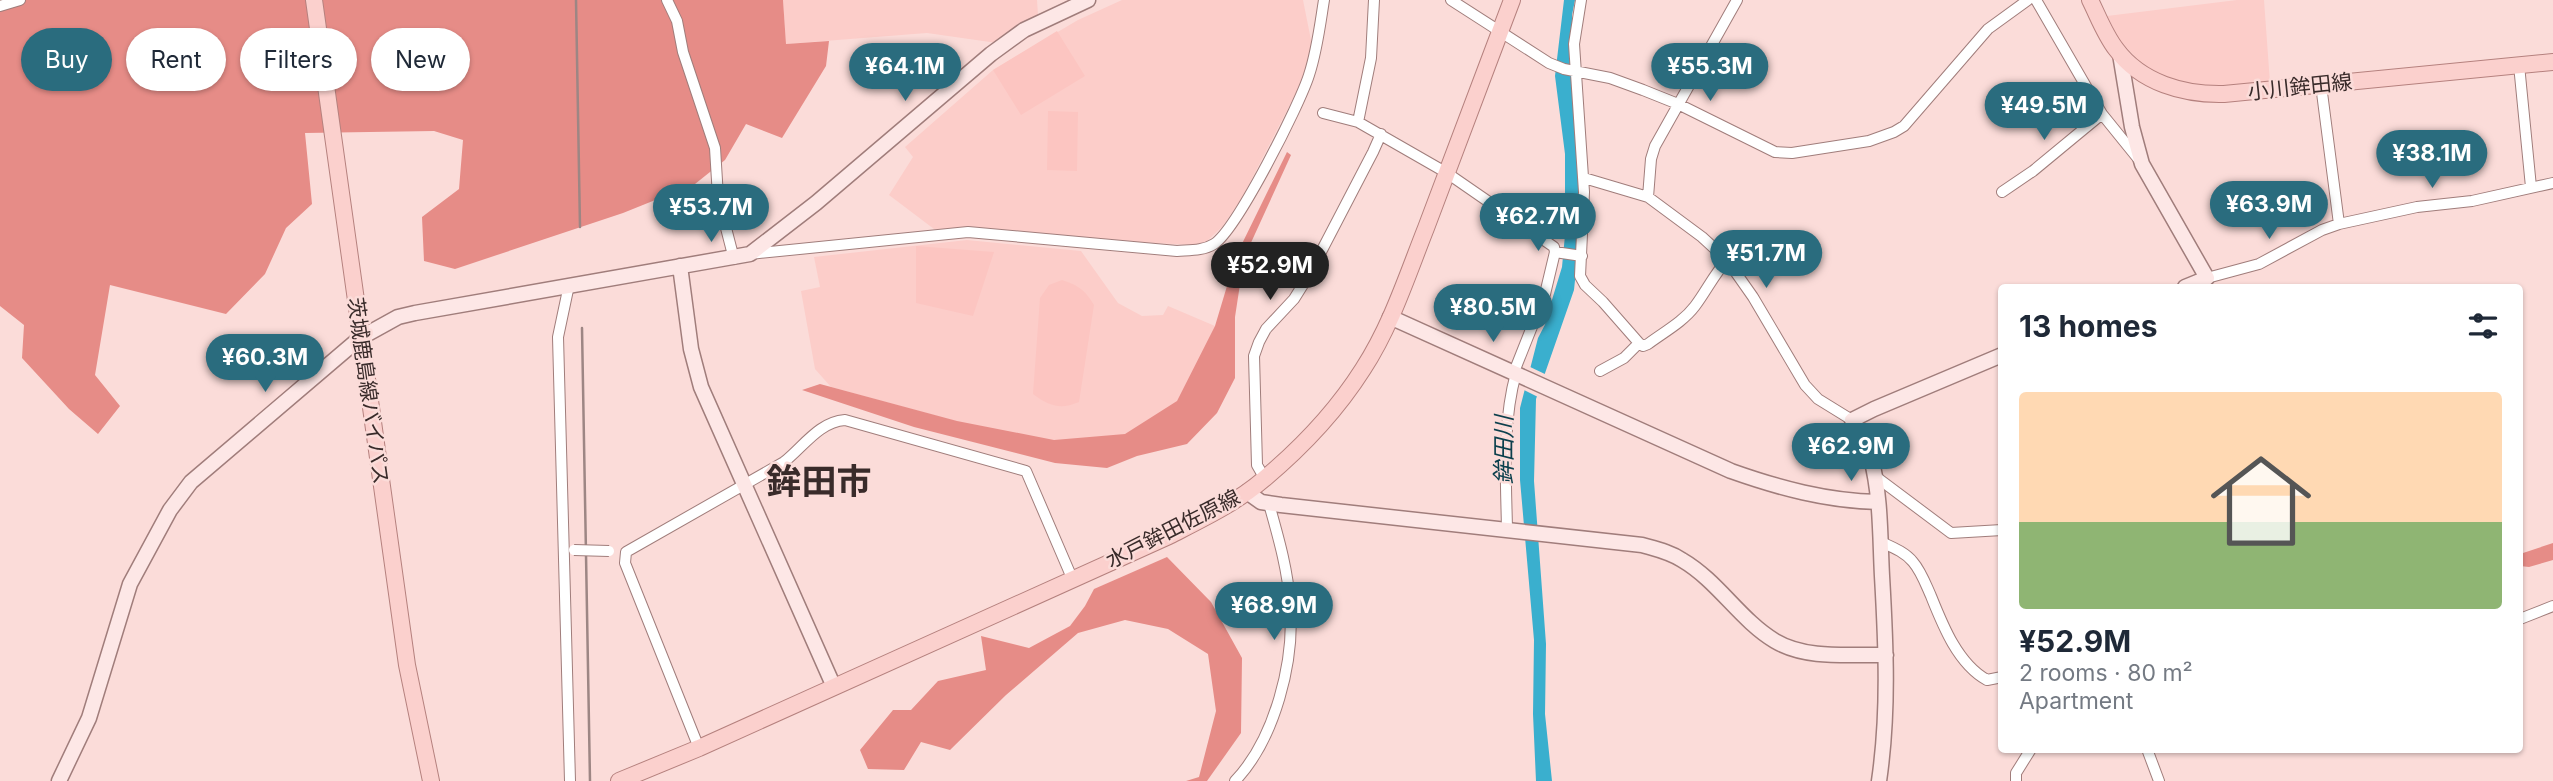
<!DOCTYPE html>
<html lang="en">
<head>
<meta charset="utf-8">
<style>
	body { margin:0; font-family:Inter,"Noto Sans JP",sans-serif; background:#f2f2f3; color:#1f2937; height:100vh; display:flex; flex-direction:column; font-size:26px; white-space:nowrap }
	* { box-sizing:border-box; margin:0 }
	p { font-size:23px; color:#747a83 }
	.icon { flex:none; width:38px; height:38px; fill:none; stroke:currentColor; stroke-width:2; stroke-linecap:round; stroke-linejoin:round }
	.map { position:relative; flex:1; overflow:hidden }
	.details { position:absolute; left:1998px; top:284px; width:525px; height:469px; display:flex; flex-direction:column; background:#fff; border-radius:7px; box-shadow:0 2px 5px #0004 }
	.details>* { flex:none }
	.hud { position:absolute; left:21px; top:28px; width:665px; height:63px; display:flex; gap:14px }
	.price { position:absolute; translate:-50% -60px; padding:0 16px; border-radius:24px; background:#2a6c7e; color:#fff; font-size:23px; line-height:46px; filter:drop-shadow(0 2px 4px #0008) }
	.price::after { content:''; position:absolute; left:50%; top:42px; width:21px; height:16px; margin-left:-10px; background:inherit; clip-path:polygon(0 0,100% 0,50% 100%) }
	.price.current { background:#222; color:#fff }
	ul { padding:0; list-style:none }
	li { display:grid; align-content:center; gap:14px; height:371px; padding:0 21px }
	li+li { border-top:2px solid #e0e1e3 }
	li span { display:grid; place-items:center; height:217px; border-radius:7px; color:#555 }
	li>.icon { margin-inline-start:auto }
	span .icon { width:126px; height:126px; fill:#fffc; stroke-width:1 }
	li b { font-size:30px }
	h2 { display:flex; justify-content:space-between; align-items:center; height:84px; padding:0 21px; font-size:30px }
	.pill { padding:0 24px; border-radius:32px; background:#fff; box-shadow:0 2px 5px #0004; font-size:24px; line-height:63px }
	.pill.current { background:#2a6c7e; color:#fff }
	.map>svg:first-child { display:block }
	.built { fill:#fccdc9 }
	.green { fill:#fcc5c1 }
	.forest { fill:#e68c87 }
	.water { fill:#3aafce }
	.pier { fill:#fbdcd9 }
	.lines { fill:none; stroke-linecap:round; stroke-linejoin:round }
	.street-casing { stroke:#a07d7b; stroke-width:12 }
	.secondary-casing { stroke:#a07d7b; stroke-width:17 }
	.primary-casing { stroke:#b5817e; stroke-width:18 }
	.street { stroke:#fff; stroke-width:10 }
	.secondary { stroke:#fde7e6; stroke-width:14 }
	.primary { stroke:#fbd0cd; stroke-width:16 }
	.rail { stroke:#9d8684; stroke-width:2.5 }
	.street-bridge-casing { stroke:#a07d7b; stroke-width:12; stroke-linecap:butt }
	.street-bridge { stroke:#fff; stroke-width:10 }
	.labels { text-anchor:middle; stroke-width:5; stroke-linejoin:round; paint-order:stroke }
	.street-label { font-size:21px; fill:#392b2a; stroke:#fbdcd9 }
	.water-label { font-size:23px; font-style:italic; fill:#0c404d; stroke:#fbdcd9 }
	.town-label { font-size:35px; font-weight:bold; fill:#392b2a; stroke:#fbdcd9 }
</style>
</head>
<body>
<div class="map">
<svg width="2553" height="781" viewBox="0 0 2553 781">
	<rect width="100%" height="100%" fill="#fbdcd9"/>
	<path class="built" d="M783 0H1037L1038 15 997 43 927 33 786 44Z
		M1122 0H1303L1312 45 1301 83 1242 198 1222 227 1206 242 1194 245 1097 240 969 229H934L889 195 913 157 905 147 993 70 1078 20Z
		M2237 0H2264L2270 83 2245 87H2192L2148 70 2120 41 2107 16Z
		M967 240 1081 251 1118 303 1142 316 1163 315 1168 306 1215 326 1187 389 1165 416 1135 432 1098 440 1028 441 831 387 815 369 801 291 820 287 814 257Z"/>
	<path class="green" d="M1057 31 1085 76 1021 115 993 70Z
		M1048 111 1078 112 1077 171 1047 170Z
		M916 246 994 252 973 316 916 303Z
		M1062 280C1078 285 1085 290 1094 305L1079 402C1060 410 1049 406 1033 394L1040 298 1049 285Z"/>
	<path class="forest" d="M0 0H783L786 44 829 41 826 66 782 138 746 124 725 160 695 184 623 213 455 269 424 261 422 217 459 189 463 140 434 131 305 133 312 204 286 228 265 274 226 314 110 285 95 375 120 406 98 434 69 409 22 358 24 325 0 306Z
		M1287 152 1291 155 1244 258 1235 317V378L1217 413 1187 444 1137 456 1107 468 1055 463 914 427 802 390 820 384 957 421 1054 440 1125 434 1177 401 1215 326 1236 256Z
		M2553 543V560L2529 567 2520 566V554Z
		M1167 557 1211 602 1242 658 1241 733 1207 781H1186L1199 777 1216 711 1208 654 1168 629 1125 620 1078 633 1006 695 950 750 921 742 904 770 868 769 860 750 893 710H911L938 681 986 670 981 636 1029 648 1070 626 1085 606 1094 589Z"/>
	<path class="water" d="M1564 0H1575L1572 15 1574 101 1582 213 1574 290 1536 399 1534 481 1546 644 1545 714 1552 781H1536L1533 714 1534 640 1520 480V408L1538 338 1551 313V303L1562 267 1565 235V154L1555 76Z"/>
	<path class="pier" d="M1528 366 1547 375 1540 398 1522 389Z"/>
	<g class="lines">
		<defs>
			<path id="street" d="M667 0 677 21 683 52 715 148 718 197 734 259
				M1374 0 1371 58 1358 122 1447 173 1554 247 1555 252 1545 294 1514 372
				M1451 0 1549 63 1564 69 1610 78 1643 90 1678 104 1775 152 1792 153 1869 141 1894 132 1904 126 1988 29 2028 0
				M1581 0 1574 44 1584 192 1580 276 1585 285 1603 302 1639 343
				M2036 0 2102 114 2140 161
				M0 6 20 0
				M2519 65 2531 187
				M2321 85 2339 224
				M1323 113 1358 122
				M1584 178 1648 197 1702 237 1727 260 1753 297 1805 385 1818 399 1852 420
				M2002 192 2033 171 2102 114
				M1648 197 1651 159 1655 146 1737 0
				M1555 252 1582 256
				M750 254 968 232 1177 251C1189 250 1203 251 1214 244 1237 229 1300 104 1309 75 1317 51 1320 25 1324 0
				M2207 278 2259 264 2322 230 2339 224 2417 207 2472 201 2553 183
				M569 285 558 337 570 781
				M1600 371 1624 358 1639 343 1643 346 1648 344C1664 332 1683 322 1695 306 1707 290 1713 276 1727 260
				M1875 476 1951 533 2002 530
				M1265 479 1257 465 1254 356 1259 342 1266 329 1294 299 1309 275 1373 152 1381 134
				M1507 529C1506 477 1502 424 1516 373
				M1881 542C1892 547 1905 552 1913 562 1921 571 1926 585 1931 596 1943 626 1958 664 1987 680L2002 677
				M2520 619 2553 606
				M699 748 625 563 626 552 784 462C804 446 819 422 845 420L1026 471 1072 578
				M2147 749 2159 781
				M1235 781C1275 739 1295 661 1290 604 1288 570 1278 536 1269 504
				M2016 781V773L2031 749"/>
			<path id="secondary" d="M2120 54 2132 127 2142 164 2207 278 2185 287
				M680 266 691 349 701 387 834 687
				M1390 317 1731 471C1779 488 1827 501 1878 502
				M1247 492 1261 502 1281 505 1642 545C1656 549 1670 552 1682 560 1718 581 1740 620 1775 641 1807 660 1851 654 1886 655
				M59 781 89 718 130 584 170 510 191 482 360 338 398 317 415 313 750 254 816 203 991 54 1024 30 1088 0
				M1879 781C1889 713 1886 645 1882 576 1880 538 1881 496 1871 458 1868 444 1861 432 1852 420L1874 409 2002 355"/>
			<path id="primary" d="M314 0 407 665 431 781
				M2090 0C2098 16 2105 35 2116 49 2141 83 2184 95 2224 94L2553 62
				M619 781 699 748 1169 536C1202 519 1236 503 1264 479 1301 448 1337 410 1363 369 1391 326 1407 276 1426 228 1455 153 1483 76 1512 0"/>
		</defs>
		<use href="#street" class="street-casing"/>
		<use href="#secondary" class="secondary-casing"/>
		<use href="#primary" class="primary-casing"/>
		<use href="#street" class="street"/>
		<use href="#secondary" class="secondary"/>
		<use href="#primary" class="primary"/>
		<path class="rail" d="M576 0 580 227
			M582 328 590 781"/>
		<defs>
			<path id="street-bridge" d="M574 550 609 551"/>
		</defs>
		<use href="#street-bridge" class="street-bridge-casing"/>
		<use href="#street-bridge" class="street-bridge"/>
	</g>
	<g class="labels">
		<g class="street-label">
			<text transform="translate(2300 87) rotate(-6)" y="7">小川鉾田線</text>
			<text transform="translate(368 391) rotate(82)" y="7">茨城鹿島線バイパス</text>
			<text transform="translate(1173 529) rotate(-27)" y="7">水戸鉾田佐原線</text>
		</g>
		<g class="water-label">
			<text transform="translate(1504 450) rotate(-90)" y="8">鉾田川</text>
		</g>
		<g class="town-label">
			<text x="819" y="494">鉾田市</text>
		</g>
	</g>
</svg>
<b class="price" style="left:905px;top:103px">¥64.1M</b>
<b class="price" style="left:1710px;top:103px">¥55.3M</b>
<b class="price" style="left:2044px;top:142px">¥49.5M</b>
<b class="price" style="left:2432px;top:190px">¥38.1M</b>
<b class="price" style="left:2269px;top:241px">¥63.9M</b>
<b class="price" style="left:711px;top:244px">¥53.7M</b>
<b class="price" style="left:1538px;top:253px">¥62.7M</b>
<b class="price" style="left:1766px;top:290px">¥51.7M</b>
<b class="price current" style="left:1270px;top:302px">¥52.9M</b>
<b class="price" style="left:1493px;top:344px">¥80.5M</b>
<b class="price" style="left:265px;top:394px">¥60.3M</b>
<b class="price" style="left:1851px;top:483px">¥62.9M</b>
<b class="price" style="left:1274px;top:642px">¥68.9M</b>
<div class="hud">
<a class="pill current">Buy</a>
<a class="pill">Rent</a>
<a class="pill">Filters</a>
<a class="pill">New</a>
</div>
<section class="details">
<h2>13 homes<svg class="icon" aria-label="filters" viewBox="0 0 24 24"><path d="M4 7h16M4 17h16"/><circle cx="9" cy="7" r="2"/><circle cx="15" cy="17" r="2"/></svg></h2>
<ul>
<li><span style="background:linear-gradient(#ffd9b3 60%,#8fb573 0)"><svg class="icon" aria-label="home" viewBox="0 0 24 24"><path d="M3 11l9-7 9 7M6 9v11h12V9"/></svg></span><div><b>¥52.9M</b><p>2 rooms · 80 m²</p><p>Apartment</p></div></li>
</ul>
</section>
</div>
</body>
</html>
